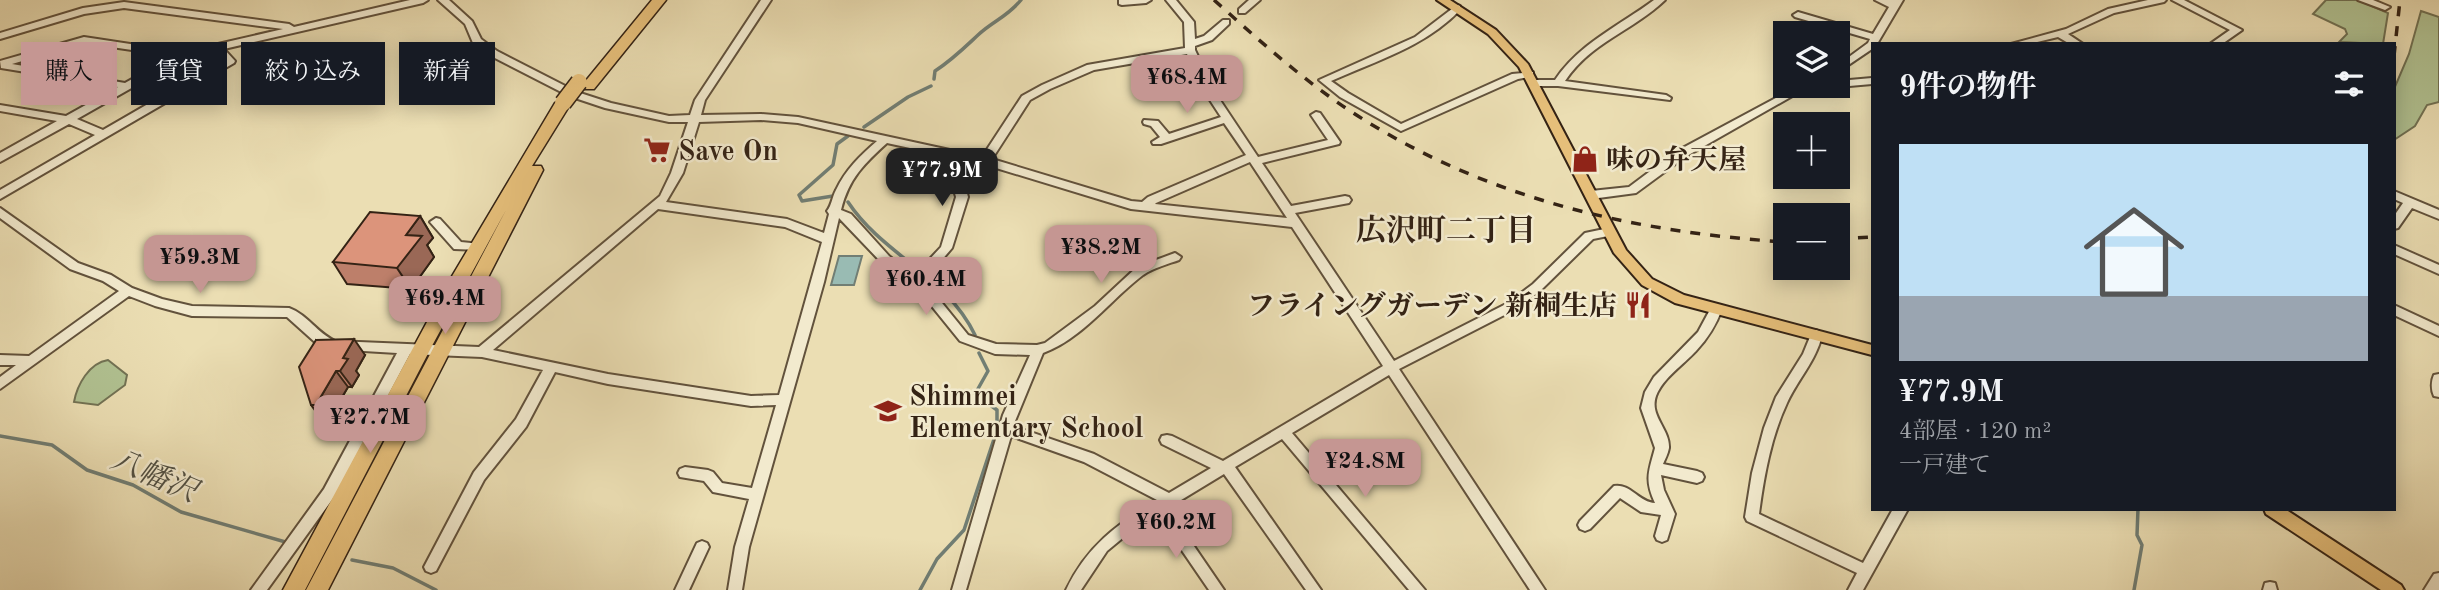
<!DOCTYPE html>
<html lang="ja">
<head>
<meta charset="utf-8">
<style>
	body { margin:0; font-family:"Old Standard TT","Noto Serif JP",serif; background:#20242c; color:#f1f3f6; height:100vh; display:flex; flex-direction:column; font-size:26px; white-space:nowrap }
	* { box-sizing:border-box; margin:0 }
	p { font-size:23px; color:#9ea1a6 }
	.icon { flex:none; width:38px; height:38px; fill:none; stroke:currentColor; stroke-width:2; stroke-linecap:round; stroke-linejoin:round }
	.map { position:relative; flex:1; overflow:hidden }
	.drawer { position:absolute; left:1871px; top:42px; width:525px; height:469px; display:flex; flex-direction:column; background:#171b24; border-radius:0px; box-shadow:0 4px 18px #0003 }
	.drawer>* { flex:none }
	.guide { position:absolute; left:21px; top:42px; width:665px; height:63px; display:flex; gap:14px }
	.controls { position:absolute; left:1773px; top:21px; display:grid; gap:14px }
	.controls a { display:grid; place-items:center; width:77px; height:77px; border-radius:0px; background:#171b24; box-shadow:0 4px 18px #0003; font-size:35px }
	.price { position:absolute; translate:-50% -60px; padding:0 16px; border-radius:14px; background:#c59692; color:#111; font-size:23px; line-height:46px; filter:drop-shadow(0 2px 4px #0008) }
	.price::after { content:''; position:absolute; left:50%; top:42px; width:21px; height:16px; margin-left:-10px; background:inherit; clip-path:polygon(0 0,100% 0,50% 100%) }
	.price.selected { background:#222; color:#fff }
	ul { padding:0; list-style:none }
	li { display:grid; align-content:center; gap:14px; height:371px; padding:0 28px }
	li span { display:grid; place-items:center; height:217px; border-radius:0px; color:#555 }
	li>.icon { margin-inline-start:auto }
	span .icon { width:126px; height:126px; fill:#fffc; stroke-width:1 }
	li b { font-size:30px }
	h2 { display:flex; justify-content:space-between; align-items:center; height:84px; padding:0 28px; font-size:30px }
	.tag { padding:0 24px; border-radius:0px; background:#171b24; box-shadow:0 4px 18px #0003; font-size:24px; line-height:63px }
	.tag.selected { background:#c59692; color:#111 }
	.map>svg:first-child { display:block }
	.green { fill:#b1c292; stroke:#727254; stroke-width:2 }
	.water { fill:#99bbb3; stroke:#717e74; stroke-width:2 }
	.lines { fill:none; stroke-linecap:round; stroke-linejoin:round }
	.stream { stroke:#717e74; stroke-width:3.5 }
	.minor-casing { stroke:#62523c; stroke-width:4 }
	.major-casing { stroke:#342315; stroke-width:4 }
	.highway-casing { stroke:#342315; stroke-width:3 }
	.minor { fill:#f2eace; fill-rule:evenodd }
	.major { fill:#e6bf7a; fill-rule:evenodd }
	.highway { fill:#e6bf7a; fill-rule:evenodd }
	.rail { stroke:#342315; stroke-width:3.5; stroke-dasharray:10 10; stroke-linecap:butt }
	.highway-bridge-casing { stroke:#342315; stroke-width:19; stroke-linecap:butt }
	.highway-bridge { stroke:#e6bf7a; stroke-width:16 }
	.wall { fill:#bd7f6a; stroke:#342315; stroke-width:2 }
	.shaded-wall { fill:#9a6856; stroke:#342315; stroke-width:2 }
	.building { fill:#dc947b; stroke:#342315; stroke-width:2 }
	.labels { text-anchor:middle; stroke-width:5; stroke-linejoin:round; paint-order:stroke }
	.poi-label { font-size:28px; font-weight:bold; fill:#342315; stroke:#f2eace; text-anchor:start }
	.neighbourhood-label { font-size:30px; font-weight:bold; fill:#342315; stroke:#f2eace }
	.water-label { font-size:30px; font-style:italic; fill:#525144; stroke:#f2eace }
</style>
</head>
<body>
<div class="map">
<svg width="2439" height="590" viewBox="0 0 2439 590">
	<rect width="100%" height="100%" fill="#ebdeb3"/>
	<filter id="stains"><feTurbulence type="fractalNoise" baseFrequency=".00286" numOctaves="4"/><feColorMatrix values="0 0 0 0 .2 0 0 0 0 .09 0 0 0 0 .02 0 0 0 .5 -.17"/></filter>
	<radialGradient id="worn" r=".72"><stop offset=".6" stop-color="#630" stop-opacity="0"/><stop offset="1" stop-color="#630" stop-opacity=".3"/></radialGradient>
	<path class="green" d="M2326 0H2358L2388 13 2383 44 2339 42 2347 34 2345 29 2313 14Z
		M2421 11 2439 17V102L2427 105 2415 126 2394 140V89L2409 54Z
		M108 360 127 375 125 385 98 405 74 402C77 385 89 363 108 360Z"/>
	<path class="water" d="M839 256H862L854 285H831Z"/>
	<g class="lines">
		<path class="stream" d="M934 79 935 71C952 60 963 49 978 35 993 21 1007 17 1021 0
			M864 127 908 97 931 86
			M833 196 802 201 799 195 833 165 837 144 848 136
			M848 202C883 255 947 276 975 335
			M0 436 52 445 87 470 133 485 181 512 289 543
			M352 560 393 568 436 590
			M920 590 937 559 964 530 997 430V410L975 394 988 371 979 353
			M2134 590 2142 545 2137 535 2138 509"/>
		<defs>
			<path id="minor" d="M410 0H428L423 3 224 49 235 61 234 63 0 199V190L95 135 69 124 0 162V153L57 121 0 111V105L66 116 118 87 1 68 0 61 84 37 183 52 283 29 124 8 84 14 0 39V33L83 8 124 2 289 24 294 27ZM84 43 173 56 125 83 12 64ZM215 51 224 60 103 130 77 119 186 57Z
				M438 0H449L472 21 481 39 497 51 577 92 611 103 669 116 690 115 695 100 761 0H771L705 100 701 115 761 114 798 117 982 157 1022 96 1042 85 1087 65 1185 48 1184 22 1166 0H1176L1194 22 1195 39 1204 36 1223 20H1229V24L1212 40 1195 46V50L1216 94 1258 157 1328 140 1311 115 1316 112 1320 113 1340 142 1339 144 1262 163 1291 206 1345 196 1349 197 1351 200 1349 203 1295 213 1394 361 1508 303 1533 284 1585 233 1609 228 1615 232 1613 235 1593 239 1541 290 1516 309 1399 369 1545 590H1530L1389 375 1292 433 1425 590H1409L1282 439 1235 467 1321 590H1306L1224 474 1168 508 1224 590H1209L1157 514 1136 527 1107 551 1081 590H1066C1087 546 1116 525 1157 500L1084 462 1011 436 966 590H952L1003 415 1030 355 995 354 960 341 926 299 881 262 839 218 824 282 749 547 742 590H728L735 547 749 499 713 492 704 481 680 477 678 473 680 469 685 467 708 470 713 472 722 483 752 488 776 405 751 406 608 384 555 372 526 427 484 480 436 571 431 573 426 571 424 567 474 472 516 419 543 370 482 357 410 354 334 497 267 590H251L324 489 397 353 330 349 316 343 287 317 192 316 155 306 129 296 0 389V377L16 365H0V355L29 356 119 291 103 281 70 269 0 218V208L78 263 111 275 132 288 162 299 192 306 289 308C308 315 317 333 335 341L479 347 660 196 671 173 688 122H669L605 108 569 96 489 55 473 43 465 24ZM1187 54 1206 94 1221 117 1169 134 1158 121 1144 120 1143 122 1144 124 1151 126 1160 137 1152 142 1153 144H1161L1224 123 1246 155 1148 197 1142 202 1131 201 992 159 1030 100 1050 89 1094 70ZM761 120 798 123 877 141C860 156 846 169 836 190 832 197 832 205 827 211L829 214 824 233 787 219 666 202 683 173 699 122ZM887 143 947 156 946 161 956 197 941 247 914 276 889 256 851 214 841 210C849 178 864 164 887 143ZM958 159 983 164 1131 209 1292 227 1383 366 1223 461 1172 436 1167 435 1162 436 1160 440 1162 444 1211 468 1169 493 1094 454 1013 426 1043 353C1082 339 1111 299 1143 275 1153 268 1168 264 1179 260L1181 257 1175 253 1137 267 1095 306 1045 343 1037 345 996 344 968 335 934 293 922 283 952 248 968 197ZM1250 162 1287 218 1155 204 1156 203ZM658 209 785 227 822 242 779 395 751 396 608 374 493 350Z
				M1119 0H1151L1146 3 1122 5 1119 4Z
				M1249 0H1260L1245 13H1239V9Z
				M1654 0H1665C1633 31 1592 41 1565 81L1666 95 1671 98 1670 100 1558 86H1534L1529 83 1534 80H1555C1580 43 1619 26 1654 0Z
				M1875 0H1903L1877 44H1872V49L1838 72V65L1868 43 1870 39 1795 17 1793 15 1798 12 1873 34 1889 7Z
				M2148 0H2166L2164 2 2114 13 2068 34 2083 44H2070L2058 37 2029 44H2011L2066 29 2108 9Z
				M2172 0H2184L2242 30 2222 44H2210L2230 30Z
				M2358 0H2373L2390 7 2385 10Z
				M1457 5 1460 6V10C1424 47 1378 60 1331 81L1348 93 1401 124 1512 74 1533 72V76L1518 79 1401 131 1340 97 1319 80 1415 37Z
				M1872 78V84L1838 87 1834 86H1838V81Z
				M1798 86H1810L1685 157 1636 193 1591 199 1585 195 1591 191 1629 187 1677 151Z
				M2394 191 2439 210V219L2412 208 2398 228 2394 229V216L2403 203 2394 199Z
				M436 218 440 219 461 242 481 244 483 247 481 250 454 249 430 222Z
				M2394 245 2439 265V274L2394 254Z
				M1716 305 1722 309C1716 325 1708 338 1696 351 1683 365 1663 378 1656 396 1649 416 1670 429 1669 448 1668 454 1665 459 1663 464L1697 471 1702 473 1704 477 1702 481 1697 483 1661 475 1664 490 1675 514 1667 540 1662 542 1657 540 1655 536 1661 515 1641 512 1620 498 1590 529 1585 531 1580 529 1578 525 1580 521 1614 486C1630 483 1639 502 1655 503 1644 479 1649 471 1655 448L1641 408 1645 392 1654 377 1698 332 1712 306Z
				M2394 305 2439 326V336L2394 315Z
				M1816 330 1820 332 1822 335C1816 361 1798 379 1787 403 1771 437 1764 476 1759 514L1863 563 1893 509H1908L1863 590H1848L1857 573 1747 521 1745 517 1752 473 1764 428 1776 397 1803 354 1812 332Z
				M2439 374V397L2434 396C2431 390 2431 381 2434 375Z
				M702 541 707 543 709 547 689 590H675L697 543Z
				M2439 573V590H2424L2434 574Z
				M2270 582 2275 583 2277 590H2263L2265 583Z"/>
			<path id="major" d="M1437 0H1450L1496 30 1528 64 1626 250 1652 279 1684 295 1872 345V355L1675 303 1642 285 1614 253 1519 67 1488 34Z
				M2264 509H2285L2401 585 2404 590H2381L2266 514Z"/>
			<path id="highway" d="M652 0H666L594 89H584V83Z
				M563 98 571 103 532 166H541L543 170 328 590H306L506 210 433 344 305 590H283L448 283 555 103Z"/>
		</defs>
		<use href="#minor" class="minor-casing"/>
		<use href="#major" class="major-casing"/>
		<use href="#highway" class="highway-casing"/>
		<use href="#minor" class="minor"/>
		<use href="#major" class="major"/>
		<use href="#highway" class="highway"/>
		<path class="rail" d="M1214 0C1260 41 1306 83 1358 116 1488 199 1633 232 1785 242
			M2394 56 2400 0
			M1838 239 1872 237"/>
		<defs>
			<path id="highway-bridge" d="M563 103 579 82"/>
		</defs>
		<use href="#highway-bridge" class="highway-bridge-casing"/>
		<use href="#highway-bridge" class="highway-bridge"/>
	</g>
	<path class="wall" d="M420 216 433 238 427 245 434 257 411 289 347 284 333 262Z
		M316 340 365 355 356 371 359 375 352 387H348L328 421H323L311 405Z"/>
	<path class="shaded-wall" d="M420 216 433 238 427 245 434 257 411 289 397 268 406 235Z
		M354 339 365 355 356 371 359 375 352 387 340 371 343 358Z
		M336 371 348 387 328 421 316 405Z"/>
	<path class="building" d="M370 212 420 216 406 235 422 236 397 268 333 262Z
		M354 339 343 358 348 359 340 371H336L316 405H311L299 367 316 340Z"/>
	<defs>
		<symbol id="supermarket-bare" viewBox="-9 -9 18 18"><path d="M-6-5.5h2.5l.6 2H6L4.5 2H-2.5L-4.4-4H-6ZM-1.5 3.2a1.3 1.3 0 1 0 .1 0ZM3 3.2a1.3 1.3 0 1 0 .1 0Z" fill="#8f2418" stroke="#f2eace" stroke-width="2.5" paint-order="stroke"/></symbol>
		<symbol id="shop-bare" viewBox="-9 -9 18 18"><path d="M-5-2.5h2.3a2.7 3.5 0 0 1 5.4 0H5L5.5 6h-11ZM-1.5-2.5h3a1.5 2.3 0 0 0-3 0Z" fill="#8f2418" stroke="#f2eace" stroke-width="2.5" paint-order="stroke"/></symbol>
		<symbol id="restaurant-bare" viewBox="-9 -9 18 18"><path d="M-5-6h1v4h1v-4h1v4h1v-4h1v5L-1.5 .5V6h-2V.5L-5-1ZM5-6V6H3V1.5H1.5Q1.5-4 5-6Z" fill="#8f2418" stroke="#f2eace" stroke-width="2.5" paint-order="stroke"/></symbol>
		<symbol id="school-bare" viewBox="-9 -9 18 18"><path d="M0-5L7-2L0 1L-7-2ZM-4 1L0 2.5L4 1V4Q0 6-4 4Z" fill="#8f2418" stroke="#f2eace" stroke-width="2.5" paint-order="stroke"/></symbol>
	</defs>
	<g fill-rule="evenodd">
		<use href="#supermarket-bare" x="638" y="131" width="38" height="38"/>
		<use href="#shop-bare" x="1566" y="140" width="38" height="38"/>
		<use href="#restaurant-bare" x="1619" y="286" width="38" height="38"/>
		<use href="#school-bare" x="869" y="392" width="38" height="38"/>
	</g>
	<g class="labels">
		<g class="poi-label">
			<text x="678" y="160">Save On</text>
			<text x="1606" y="169">味の弁天屋</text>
			<text x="1617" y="315" text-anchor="end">フライングガーデン 新桐生店</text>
			<text x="909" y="405">Shimmei<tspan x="909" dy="32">Elementary School</tspan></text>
		</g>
		<g class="neighbourhood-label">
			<text x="1446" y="240">広沢町二丁目</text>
		</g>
		<g class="water-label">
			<text transform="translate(154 475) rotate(23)" y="10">八幡沢</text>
		</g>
	</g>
	<rect width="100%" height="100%" filter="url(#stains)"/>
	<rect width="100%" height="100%" fill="url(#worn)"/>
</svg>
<div class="controls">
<a><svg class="icon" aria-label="layers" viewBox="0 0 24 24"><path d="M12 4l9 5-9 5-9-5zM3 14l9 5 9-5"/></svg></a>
<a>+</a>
<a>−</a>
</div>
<b class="price" style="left:1187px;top:115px">¥68.4M</b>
<b class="price selected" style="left:942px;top:208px">¥77.9M</b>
<b class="price" style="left:1101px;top:285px">¥38.2M</b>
<b class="price" style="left:200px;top:295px">¥59.3M</b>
<b class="price" style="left:926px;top:317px">¥60.4M</b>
<b class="price" style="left:445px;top:336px">¥69.4M</b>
<b class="price" style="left:370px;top:455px">¥27.7M</b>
<b class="price" style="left:1365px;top:499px">¥24.8M</b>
<b class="price" style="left:1176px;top:560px">¥60.2M</b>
<div class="guide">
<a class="tag selected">購入</a>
<a class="tag">賃貸</a>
<a class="tag">絞り込み</a>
<a class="tag">新着</a>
</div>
<section class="drawer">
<h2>9件の物件<svg class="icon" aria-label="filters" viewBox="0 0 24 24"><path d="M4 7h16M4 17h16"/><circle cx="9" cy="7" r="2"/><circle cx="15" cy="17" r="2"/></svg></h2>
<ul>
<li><span style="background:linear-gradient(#bfe0f5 70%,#9aa5b1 0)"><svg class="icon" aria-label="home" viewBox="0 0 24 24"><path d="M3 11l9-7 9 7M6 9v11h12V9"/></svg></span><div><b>¥77.9M</b><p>4部屋 · 120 m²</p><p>一戸建て</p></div></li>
</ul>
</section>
</div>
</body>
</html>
